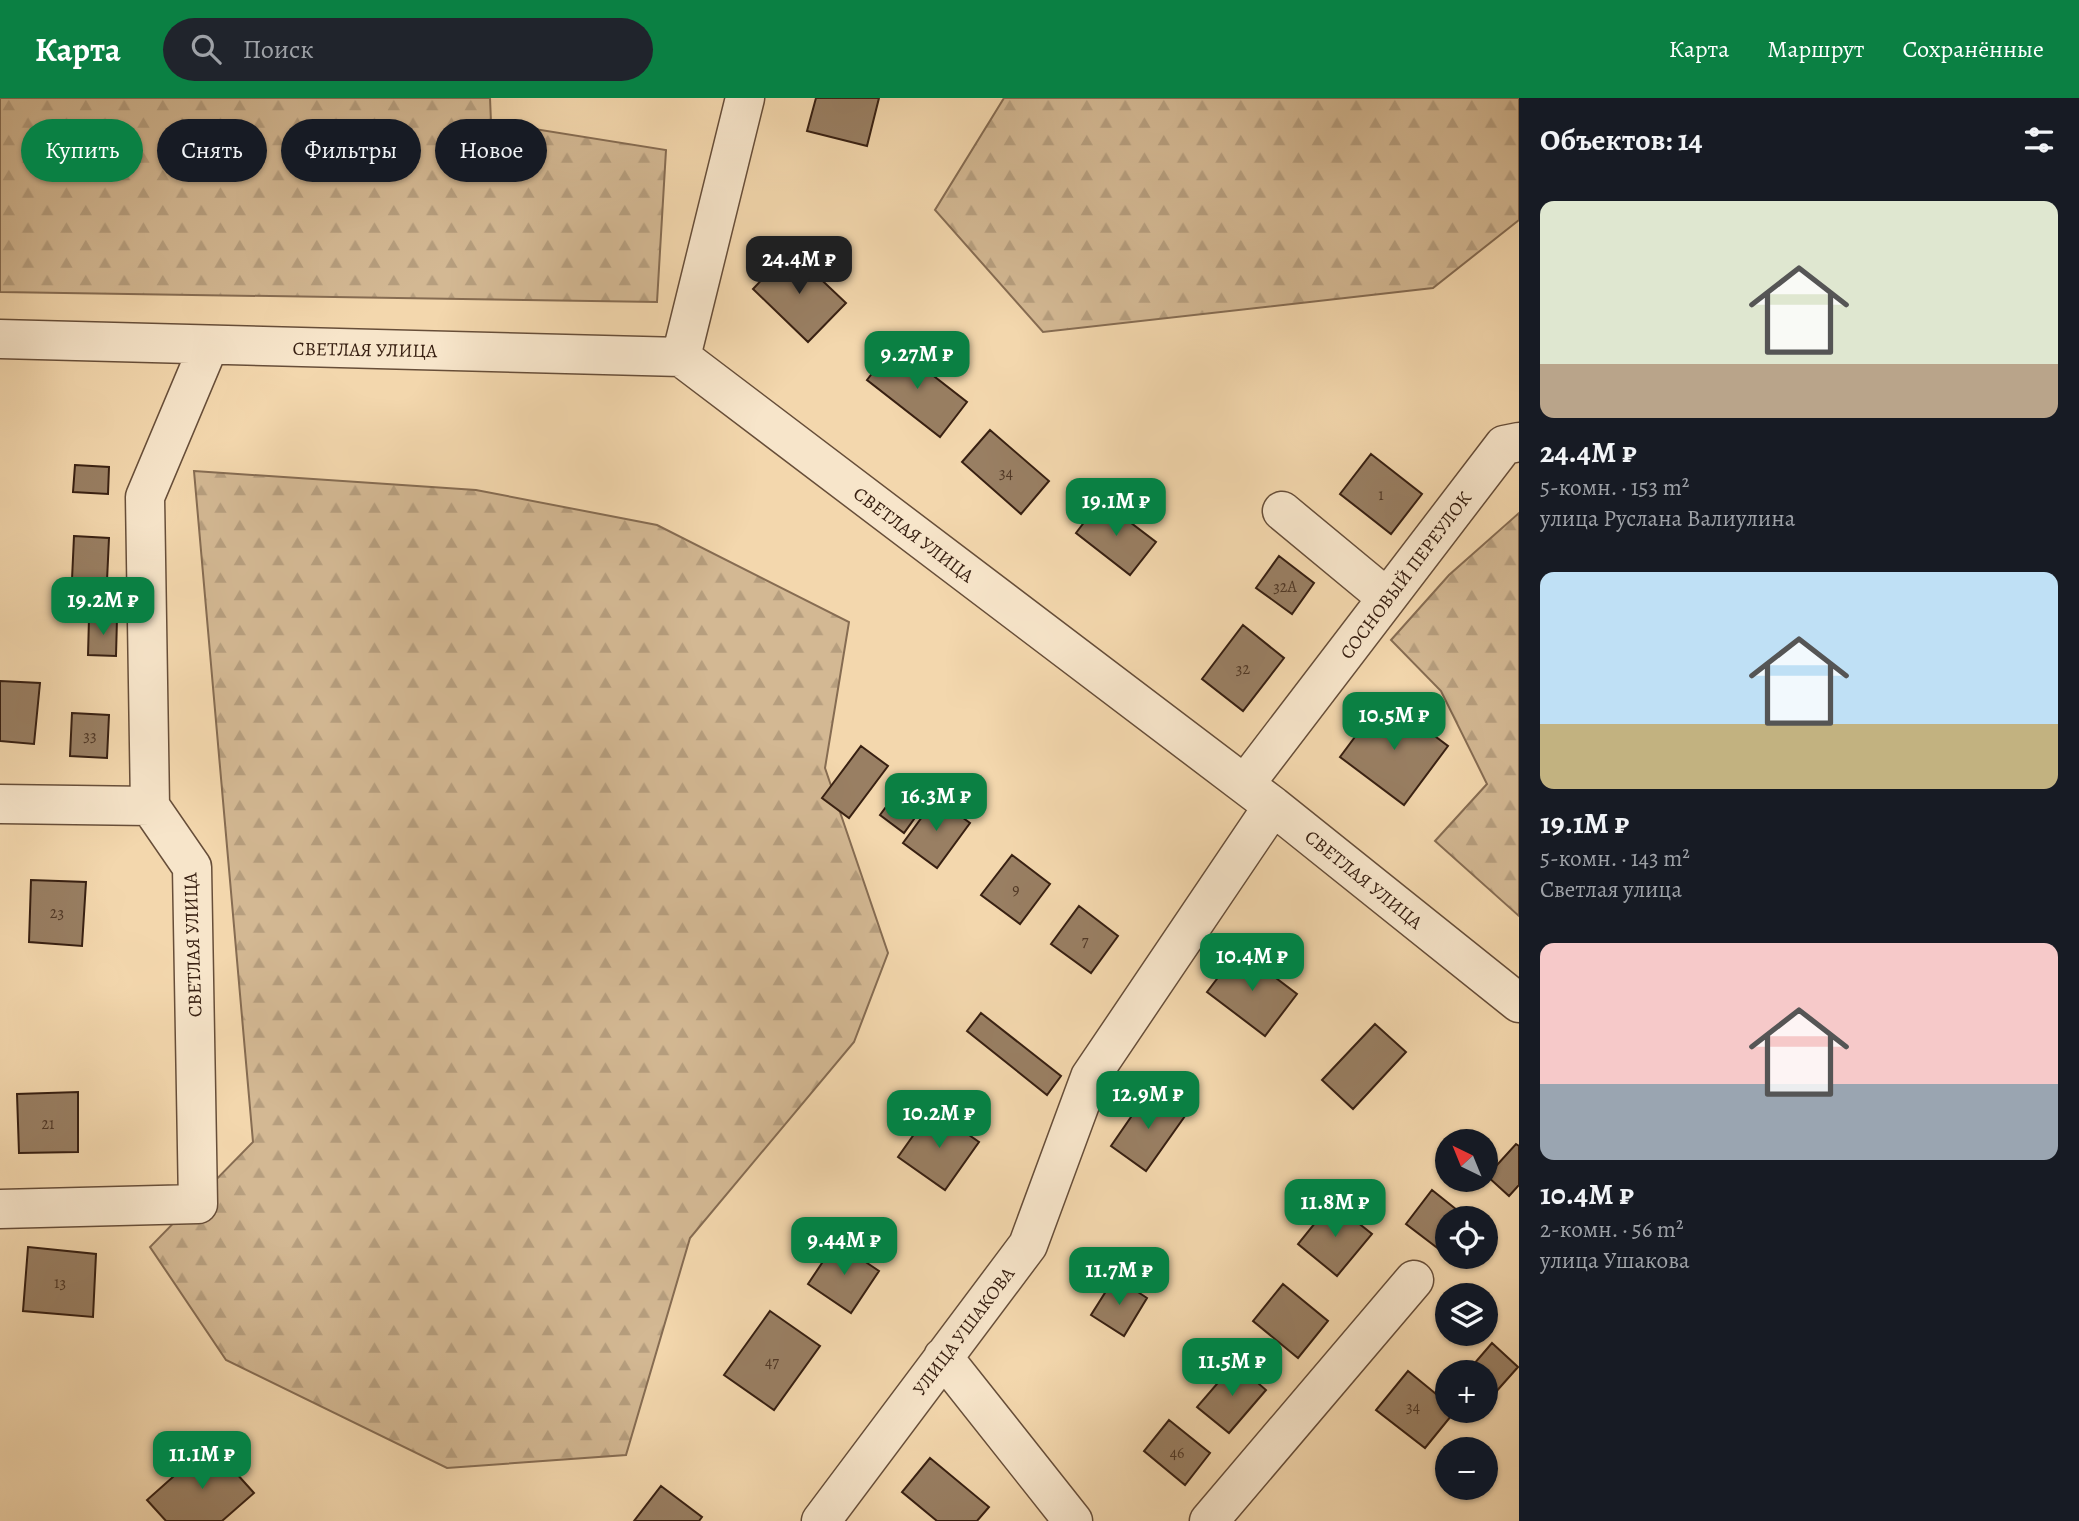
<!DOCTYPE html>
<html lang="ru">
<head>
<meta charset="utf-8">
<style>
	body { margin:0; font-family:Alegreya,serif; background:#20242c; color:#f1f3f6; height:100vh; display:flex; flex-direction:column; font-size:26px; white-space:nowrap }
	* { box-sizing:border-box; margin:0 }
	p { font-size:23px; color:#9ea1a6 }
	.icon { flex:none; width:38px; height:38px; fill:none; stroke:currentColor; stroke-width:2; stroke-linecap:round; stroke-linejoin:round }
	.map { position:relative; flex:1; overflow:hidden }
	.details { display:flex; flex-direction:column; background:#171b24; width:560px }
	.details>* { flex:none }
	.guide { position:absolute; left:21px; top:21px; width:665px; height:63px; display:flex; gap:14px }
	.needle { width:46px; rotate:317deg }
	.controls { position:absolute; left:1435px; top:1031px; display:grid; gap:14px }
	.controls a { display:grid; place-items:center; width:63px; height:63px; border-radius:50%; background:#171b24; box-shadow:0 2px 5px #0004; font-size:35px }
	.price { position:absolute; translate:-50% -60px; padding:0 16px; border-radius:14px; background:#0b8043; color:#fff; font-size:23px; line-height:46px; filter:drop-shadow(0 2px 4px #0008) }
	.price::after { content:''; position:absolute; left:50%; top:42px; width:21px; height:16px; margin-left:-10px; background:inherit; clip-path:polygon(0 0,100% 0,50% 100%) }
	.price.current { background:#222; color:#fff }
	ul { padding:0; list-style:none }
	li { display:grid; align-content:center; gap:14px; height:371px; padding:0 21px }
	li span { display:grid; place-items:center; height:217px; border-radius:14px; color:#555 }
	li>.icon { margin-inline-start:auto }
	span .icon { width:126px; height:126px; fill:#fffc; stroke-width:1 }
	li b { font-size:30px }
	h2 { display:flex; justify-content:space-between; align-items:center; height:84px; padding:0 21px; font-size:30px }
	.tag { padding:0 24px; border-radius:32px; background:#171b24; box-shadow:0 2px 5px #0004; font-size:24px; line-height:63px }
	.tag.current { background:#0b8043; color:#fff }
	header { display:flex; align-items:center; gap:42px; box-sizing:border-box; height:98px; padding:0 35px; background:#0b8043; color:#fff }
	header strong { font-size:33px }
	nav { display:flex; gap:38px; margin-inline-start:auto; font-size:24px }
	.search { width:490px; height:63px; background:#20242c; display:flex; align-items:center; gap:18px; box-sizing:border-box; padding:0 24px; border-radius:38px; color:#9ea1a6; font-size:26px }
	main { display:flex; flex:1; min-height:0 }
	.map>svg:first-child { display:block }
	.forest { fill:url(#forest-firs); stroke:#866c52; stroke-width:2 }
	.building { fill:#997f63; stroke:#382012; stroke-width:2 }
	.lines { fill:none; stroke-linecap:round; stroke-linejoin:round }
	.minor-casing { stroke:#674e39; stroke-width:41 }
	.minor { stroke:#f7e5ca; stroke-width:38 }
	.labels { text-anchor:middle; stroke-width:5; stroke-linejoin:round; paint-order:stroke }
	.number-label { font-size:16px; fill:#503826 }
	.street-label { font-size:19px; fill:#382012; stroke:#f7e5ca }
</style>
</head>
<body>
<header>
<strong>Карта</strong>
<div class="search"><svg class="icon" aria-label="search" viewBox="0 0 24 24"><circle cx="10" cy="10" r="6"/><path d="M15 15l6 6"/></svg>Поиск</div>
<nav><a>Карта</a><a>Маршрут</a><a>Сохранённые</a></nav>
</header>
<main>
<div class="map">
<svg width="1519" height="1423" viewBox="0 0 1519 1423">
	<defs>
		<pattern id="forest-firs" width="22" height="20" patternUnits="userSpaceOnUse" patternTransform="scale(1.75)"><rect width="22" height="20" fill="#d3b893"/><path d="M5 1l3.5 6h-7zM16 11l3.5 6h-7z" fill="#b69e7e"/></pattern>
	</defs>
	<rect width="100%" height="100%" fill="#f3d7ad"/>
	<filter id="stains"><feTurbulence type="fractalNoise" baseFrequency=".00286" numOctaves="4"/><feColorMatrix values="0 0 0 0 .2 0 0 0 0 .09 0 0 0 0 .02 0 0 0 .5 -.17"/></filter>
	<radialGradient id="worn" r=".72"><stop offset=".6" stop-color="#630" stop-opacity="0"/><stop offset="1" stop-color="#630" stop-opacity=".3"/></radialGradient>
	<path class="forest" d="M0 0H490L491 24 666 52 657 204 0 194Z
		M1004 0H1519V122L1433 190 1043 234 935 112Z
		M194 373 476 392 657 427 849 524 825 670 888 855 854 944 690 1140 626 1357 447 1370 226 1262 150 1149 253 1044Z
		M1519 415V818L1435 743 1487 686 1441 593 1391 542 1449 477Z"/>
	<path class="building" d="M816 0H879L867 48 807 33Z
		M790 152 846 205 808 244 753 191Z
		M894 247 967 304 940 339 867 282Z
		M990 332 1049 383 1021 416 962 364Z
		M1371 356 1422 396 1391 436 1340 396Z
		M75 367 109 369 108 396 73 394Z
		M1101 402 1156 444 1130 477 1076 435Z
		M74 438 109 440 106 504 71 503Z
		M1279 458 1314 485 1292 516 1256 490Z
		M89 520H117L116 558 88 557Z
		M1243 527 1284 560 1243 613 1202 581Z
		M0 583 40 585 34 646 0 643Z
		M1384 600 1448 648 1404 707 1340 659Z
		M72 615 109 617 107 660 70 658Z
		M861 648 888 668 849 720 822 700Z
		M903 686 927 703 904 735 880 717Z
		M936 700 970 725 937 770 903 745Z
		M1012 757 1050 786 1020 826 981 797Z
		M31 782 86 784 82 848 29 844Z
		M1079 808 1118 838 1091 875 1051 846Z
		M1239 852 1297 896 1265 938 1207 894Z
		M981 915 1061 978 1047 997 967 933Z
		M1375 926 1406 954 1353 1011 1322 982Z
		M1149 993 1185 1018 1146 1073 1111 1048Z
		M78 994V1054L19 1055 17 996Z
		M932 1011 979 1044 945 1092 898 1059Z
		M1516 1046 1519 1048V1087L1509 1098 1487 1078Z
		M1432 1092 1467 1120H1447V1150L1444 1155 1406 1126Z
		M1332 1104 1372 1136 1337 1178 1298 1146Z
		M836 1144 879 1173 851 1215 808 1186Z
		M28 1149 96 1156 93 1219 23 1213Z
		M1115 1179 1147 1200 1124 1238 1091 1217Z
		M1283 1186 1328 1223 1298 1260 1253 1223Z
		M770 1213 820 1248 774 1312 724 1277Z
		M1492 1245 1518 1269 1486 1305V1274H1467Z
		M1235 1265 1266 1292 1229 1335 1197 1309Z
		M1408 1273 1447 1305V1312H1456L1425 1350 1376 1312Z
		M1169 1322 1210 1355 1185 1387 1144 1353Z
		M210 1346 254 1395 222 1423H166L147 1402Z
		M930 1360 989 1409 977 1423H937L902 1394Z
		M661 1388 702 1419 699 1423H634Z"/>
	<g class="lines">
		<defs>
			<path id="minor" d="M0 241 681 259 1273 708 1519 905
				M681 259 745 0
				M1282 413 1387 500
				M1245 686 1504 347 1519 344
				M0 706 150 708
				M0 1111 198 1106 192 769 150 708 145 399 209 247
				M943 1259 1073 1423
				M821 1423 1028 1147 1090 979 1273 708
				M1209 1423 1414 1182"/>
		</defs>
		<use href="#minor" class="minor-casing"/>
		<use href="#minor" class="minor"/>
	</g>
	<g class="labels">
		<g class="number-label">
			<text x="1006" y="380">34</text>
			<text x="1381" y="402">1</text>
			<text x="1285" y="494">32А</text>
			<text x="1243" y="576">32</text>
			<text x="90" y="643">33</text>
			<text x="1016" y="797">9</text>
			<text x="57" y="820">23</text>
			<text x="1085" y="848">7</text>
			<text x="48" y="1031">21</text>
			<text x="60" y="1190">13</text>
			<text x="772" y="1269">47</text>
			<text x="1413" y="1314">34</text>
			<text x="1177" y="1360">46</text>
		</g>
		<g class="street-label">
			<text transform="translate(365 251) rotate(1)" y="7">СВЕТЛАЯ УЛИЦА</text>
			<text transform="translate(914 436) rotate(37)" y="7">СВЕТЛАЯ УЛИЦА</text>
			<text transform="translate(1405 477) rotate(-53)" y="7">СОСНОВЫЙ ПЕРЕУЛОК</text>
			<text transform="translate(1364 781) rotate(39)" y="7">СВЕТЛАЯ УЛИЦА</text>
			<text transform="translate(192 847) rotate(-92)" y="7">СВЕТЛАЯ УЛИЦА</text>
			<text transform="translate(963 1233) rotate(-53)" y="7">УЛИЦА УШАКОВА</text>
		</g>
	</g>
	<rect width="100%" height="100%" filter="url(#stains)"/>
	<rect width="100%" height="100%" fill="url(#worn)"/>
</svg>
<div class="controls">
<a><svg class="needle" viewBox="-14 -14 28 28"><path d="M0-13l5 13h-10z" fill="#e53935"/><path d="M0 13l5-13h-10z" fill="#9ea1a6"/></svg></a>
<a><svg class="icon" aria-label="locate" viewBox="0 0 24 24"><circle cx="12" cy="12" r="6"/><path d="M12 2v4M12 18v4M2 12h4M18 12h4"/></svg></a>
<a><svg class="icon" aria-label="layers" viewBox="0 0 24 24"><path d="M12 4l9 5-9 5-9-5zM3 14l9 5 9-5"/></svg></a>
<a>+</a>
<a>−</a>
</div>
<b class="price current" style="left:799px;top:198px">24.4M ₽</b>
<b class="price" style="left:917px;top:293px">9.27M ₽</b>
<b class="price" style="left:1116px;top:440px">19.1M ₽</b>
<b class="price" style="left:103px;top:539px">19.2M ₽</b>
<b class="price" style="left:1394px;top:654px">10.5M ₽</b>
<b class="price" style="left:936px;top:735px">16.3M ₽</b>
<b class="price" style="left:1252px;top:895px">10.4M ₽</b>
<b class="price" style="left:1148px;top:1033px">12.9M ₽</b>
<b class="price" style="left:939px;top:1052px">10.2M ₽</b>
<b class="price" style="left:1335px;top:1141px">11.8M ₽</b>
<b class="price" style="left:844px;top:1179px">9.44M ₽</b>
<b class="price" style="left:1119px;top:1209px">11.7M ₽</b>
<b class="price" style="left:1232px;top:1300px">11.5M ₽</b>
<b class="price" style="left:202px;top:1393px">11.1M ₽</b>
<div class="guide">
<a class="tag current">Купить</a>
<a class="tag">Снять</a>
<a class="tag">Фильтры</a>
<a class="tag">Новое</a>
</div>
</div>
<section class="details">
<h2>Объектов: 14<svg class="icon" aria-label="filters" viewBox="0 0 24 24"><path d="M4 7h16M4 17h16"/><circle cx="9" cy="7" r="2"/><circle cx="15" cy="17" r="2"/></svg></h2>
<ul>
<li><span style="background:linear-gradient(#dfe7d0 75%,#b9a48a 0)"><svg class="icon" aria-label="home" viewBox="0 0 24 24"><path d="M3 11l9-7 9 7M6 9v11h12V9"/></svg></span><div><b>24.4M ₽</b><p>5-комн. · 153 m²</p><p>улица Руслана Валиулина</p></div></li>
<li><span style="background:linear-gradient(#bfe0f5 70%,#c2b280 0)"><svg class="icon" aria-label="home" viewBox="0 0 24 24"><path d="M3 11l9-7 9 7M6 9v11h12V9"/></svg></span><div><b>19.1M ₽</b><p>5-комн. · 143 m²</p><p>Светлая улица</p></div></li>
<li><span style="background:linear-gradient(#f6c9c9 65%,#9aa5b1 0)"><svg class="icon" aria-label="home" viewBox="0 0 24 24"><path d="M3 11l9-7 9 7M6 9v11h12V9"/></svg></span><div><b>10.4M ₽</b><p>2-комн. · 56 m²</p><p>улица Ушакова</p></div></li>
</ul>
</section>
</main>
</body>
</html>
